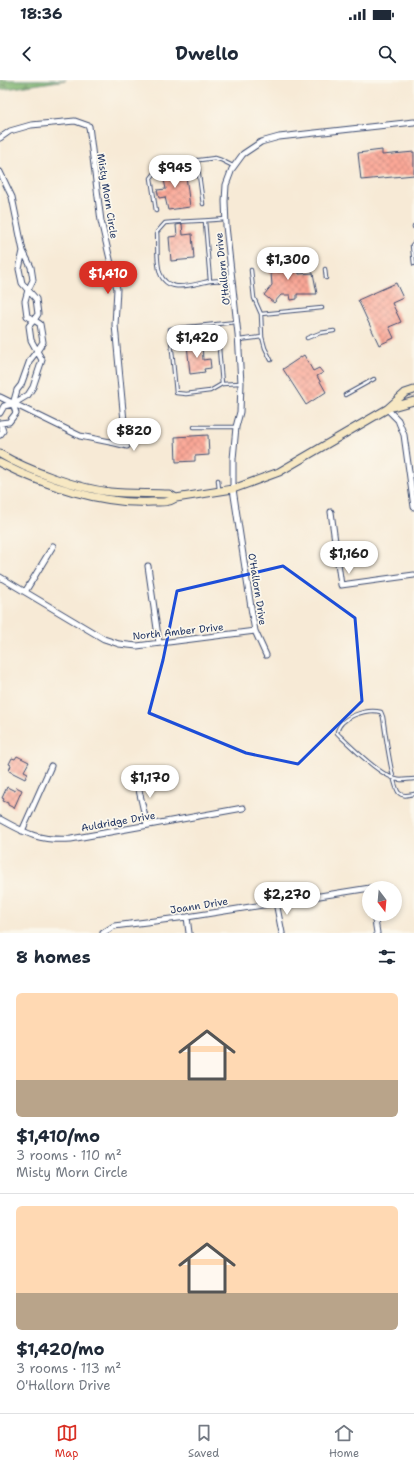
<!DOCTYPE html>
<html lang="en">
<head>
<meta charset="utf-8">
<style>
	body { margin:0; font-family:"Shantell Sans",sans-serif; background:#f6f6f7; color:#1f2937; height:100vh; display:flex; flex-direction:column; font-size:15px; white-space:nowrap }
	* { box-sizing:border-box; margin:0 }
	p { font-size:13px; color:#747a83 }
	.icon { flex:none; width:22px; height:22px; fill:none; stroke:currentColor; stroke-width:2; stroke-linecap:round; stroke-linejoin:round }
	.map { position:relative; height:853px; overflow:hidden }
	.panel { display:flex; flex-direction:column; background:#fff; flex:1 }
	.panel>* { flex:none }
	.needle { width:26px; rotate:164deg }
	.tools { position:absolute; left:362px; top:801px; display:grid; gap:8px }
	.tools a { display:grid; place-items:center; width:40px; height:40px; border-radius:50%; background:#fff; box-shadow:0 2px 6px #0003; font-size:20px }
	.price { position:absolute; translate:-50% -34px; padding:0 9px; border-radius:14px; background:#fff; color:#222; font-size:13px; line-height:26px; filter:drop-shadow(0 1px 2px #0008) }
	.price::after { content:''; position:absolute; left:50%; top:24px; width:12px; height:9px; margin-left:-6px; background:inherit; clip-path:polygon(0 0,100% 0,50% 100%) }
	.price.selected { background:#d93025; color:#fff }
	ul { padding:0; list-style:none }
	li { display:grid; align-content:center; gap:8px; height:212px; padding:0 16px }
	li+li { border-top:1px solid #e0e1e3 }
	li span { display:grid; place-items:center; height:124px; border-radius:6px; color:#555 }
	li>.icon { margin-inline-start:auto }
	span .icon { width:72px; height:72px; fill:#fffc; stroke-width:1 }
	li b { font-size:17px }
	h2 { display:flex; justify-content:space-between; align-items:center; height:48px; padding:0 16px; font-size:17px }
	.status { display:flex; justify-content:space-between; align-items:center; height:28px; padding:0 20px; background:#fff; direction:ltr }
	.status svg { height:11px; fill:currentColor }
	header { display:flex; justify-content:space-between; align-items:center; height:52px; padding:0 16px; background:#fff; font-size:18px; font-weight:700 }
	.tab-bar { display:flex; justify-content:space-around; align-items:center; height:56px; border-top:1px solid #e0e1e3; background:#fff; font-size:11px; color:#747a83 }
	.tab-bar a { display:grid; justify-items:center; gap:2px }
	.tab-bar .selected { color:#d93025 }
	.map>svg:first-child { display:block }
	.forest { fill:url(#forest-firs); stroke:#4c7166 }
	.building { fill:url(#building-cross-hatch) }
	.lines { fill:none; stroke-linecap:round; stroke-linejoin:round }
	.lane-casing { stroke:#3c4b70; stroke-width:4.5 }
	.street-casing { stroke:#3c4b70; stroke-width:7 }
	.secondary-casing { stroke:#3c4b70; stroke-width:9 }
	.lane { stroke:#fff; stroke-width:2.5 }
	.street { stroke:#fff; stroke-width:5 }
	.secondary { stroke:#f7e8c3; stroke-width:7 }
	.marked { fill:none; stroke:#1d4ed8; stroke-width:3; stroke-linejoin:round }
	.labels { text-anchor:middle; stroke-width:3.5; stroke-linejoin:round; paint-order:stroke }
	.street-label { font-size:10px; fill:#1b2f5e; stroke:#fbf7ec }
</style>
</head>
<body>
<div class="status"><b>18:36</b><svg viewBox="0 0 49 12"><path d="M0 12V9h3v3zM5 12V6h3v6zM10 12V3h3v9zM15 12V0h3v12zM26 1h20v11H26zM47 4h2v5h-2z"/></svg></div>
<header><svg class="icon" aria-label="back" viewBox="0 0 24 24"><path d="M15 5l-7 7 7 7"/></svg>Dwello<svg class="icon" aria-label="search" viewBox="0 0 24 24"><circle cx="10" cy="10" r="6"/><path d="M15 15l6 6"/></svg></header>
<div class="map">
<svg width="414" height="853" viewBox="0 0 414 853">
	<defs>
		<pattern id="forest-firs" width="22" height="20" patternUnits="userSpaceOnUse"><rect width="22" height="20" fill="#7eb36f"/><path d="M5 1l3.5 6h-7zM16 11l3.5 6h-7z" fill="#66925e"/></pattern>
		<pattern id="building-cross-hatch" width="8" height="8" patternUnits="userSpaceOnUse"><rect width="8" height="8" fill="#fba796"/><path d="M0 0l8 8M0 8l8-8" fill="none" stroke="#ca887e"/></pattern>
	</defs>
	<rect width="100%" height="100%" fill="#fbf7ec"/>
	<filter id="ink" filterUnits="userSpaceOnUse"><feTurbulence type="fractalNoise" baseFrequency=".025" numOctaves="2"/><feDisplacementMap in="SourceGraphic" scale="8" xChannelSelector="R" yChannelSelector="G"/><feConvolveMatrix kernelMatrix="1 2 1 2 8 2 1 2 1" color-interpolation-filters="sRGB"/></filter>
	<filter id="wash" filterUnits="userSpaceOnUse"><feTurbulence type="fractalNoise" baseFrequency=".012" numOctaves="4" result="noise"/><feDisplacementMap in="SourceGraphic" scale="16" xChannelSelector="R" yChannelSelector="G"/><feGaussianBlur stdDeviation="0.9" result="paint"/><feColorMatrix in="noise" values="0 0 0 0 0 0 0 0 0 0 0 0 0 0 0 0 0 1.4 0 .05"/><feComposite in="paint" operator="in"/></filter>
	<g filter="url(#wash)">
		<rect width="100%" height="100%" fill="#f7ead6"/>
		<path class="forest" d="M0 0H66L0 10Z"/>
		<g id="blocks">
			<path class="building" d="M382 70V75L414 72V95L361 100 358 73Z
				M185 88 190 127 168 130 165 117 159 118 157 110 166 109 162 91Z
				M182 144 183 155 192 154 194 179 171 181 169 157 177 156 176 145Z
				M277 178V180L287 179 288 187H298L299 194 313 193 317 214H297V219L291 220 290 215H281L274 223 264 215 272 205 271 193H268L267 179Z
				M396 203 403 218 392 223 401 242 389 247 394 258 379 265 358 220Z
				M202 263 203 280 210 279 211 288 204 289 205 292 190 294 187 264Z
				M304 275 313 291 319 288 323 293 317 296 326 312 306 325 283 289Z
				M208 355 209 375 195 376V381L176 382 175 357Z
				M17 676 29 682 24 691 28 693 25 699 9 691 11 685 9 684 12 678 15 679Z
				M7 707 15 711 16 707 22 710 14 728 8 725V723L3 721 4 719 2 718Z"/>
		</g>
	</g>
	<g filter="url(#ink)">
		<use href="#blocks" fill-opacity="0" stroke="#3c4b70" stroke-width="1"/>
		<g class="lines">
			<defs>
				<path id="lane" d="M197 80 203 124
					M156 131 151 98 161 85 215 78 221 80 233 86
					M225 139C205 141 185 141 165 143L157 152C158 165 156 181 160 193 168 215 193 204 210 201 216 200 225 201 231 201
					M205 141 210 201
					M414 146V147
					M414 163 412 165 414 184
					M325 189 326 198
					M251 190 254 218 261 234 262 257
					M261 234 322 228
					M236 242 170 249 176 313 186 314 210 311 222 304 240 303
					M217 244 222 304
					M307 258 320 253 334 251
					M239 260 262 257 265 268 271 280
					M345 315 374 299
					M194 347H236
					M218 400 219 410
					M414 699C410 699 405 700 401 700 383 699 353 668 340 656L337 653C339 637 367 628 381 632L383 637C385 650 392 706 399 713 403 717 409 715 414 714"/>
				<path id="street" d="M0 58 10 51 31 45 75 41 89 46 101 141 117 209 115 245 125 352 115 363 80 356 0 317
					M0 92 12 117 23 171 31 187 33 200 28 210 36 219 38 234 34 240 40 244 43 262 37 271 42 280 33 307 28 315 13 324 16 333 9 342 0 343 3 351 0 355
					M387 329 398 340 404 355 414 427
					M0 333 4 326 13 324 17 310 21 305 30 280 37 271 31 260 29 246 34 240 27 236 25 221 28 210 22 203 19 189 23 171
					M115 363 127 366 125 352
					M331 432 341 505 414 495
					M148 486 159 563
					M0 497 104 559 119 564 137 566 255 551
					M25 512 53 466
					M266 575 255 551 252 534 233 409V379L236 347 240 332 241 303 238 254 226 146 225 121 226 105 232 89 243 74 261 62 279 57 414 42
					M136 697 147 745
					M0 739C27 754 39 761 71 759L243 728
					M22 751 51 686
					M276 822 282 853
					M374 834 377 853
					M187 837 189 853
					M103 853 114 846 187 837 370 808"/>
				<path id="secondary" d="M389 328 414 321
					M0 374C29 391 77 408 110 412 129 414 150 413 169 414L176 418
					M0 383C43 405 103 425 152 422 161 422 168 423 176 418L233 409 279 392 387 329 405 313 414 310"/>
			</defs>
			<use href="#lane" class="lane-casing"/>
			<use href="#street" class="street-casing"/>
			<use href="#secondary" class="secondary-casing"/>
			<use href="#lane" class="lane"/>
			<use href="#street" class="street"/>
			<use href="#secondary" class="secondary"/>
		</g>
	</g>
	<path class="marked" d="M283 486 355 538 362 621 298 684 246 673 149 633 163 580 177 511Z"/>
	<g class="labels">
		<g class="street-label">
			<text transform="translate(108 116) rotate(81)" y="4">Misty Morn Circle</text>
			<text transform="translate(222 189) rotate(-96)" y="4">O'Hallorn Drive</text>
			<text transform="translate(258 509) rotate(81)" y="4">O'Hallorn Drive</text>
			<text transform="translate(178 551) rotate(-6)" y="4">North Amber Drive</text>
			<text transform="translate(118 741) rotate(-10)" y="4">Auldridge Drive</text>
			<text transform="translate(199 825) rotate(-9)" y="4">Joann Drive</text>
		</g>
	</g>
</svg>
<div class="tools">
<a><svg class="needle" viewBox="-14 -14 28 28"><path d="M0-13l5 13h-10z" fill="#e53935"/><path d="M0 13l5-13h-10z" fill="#747a83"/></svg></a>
</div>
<b class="price" style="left:175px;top:109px">$945</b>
<b class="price" style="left:288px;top:201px">$1,300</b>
<b class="price selected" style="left:108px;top:215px">$1,410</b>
<b class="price" style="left:197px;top:279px">$1,420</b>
<b class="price" style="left:134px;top:372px">$820</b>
<b class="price" style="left:349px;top:495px">$1,160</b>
<b class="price" style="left:150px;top:719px">$1,170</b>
<b class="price" style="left:287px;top:836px">$2,270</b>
</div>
<section class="panel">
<h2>8 homes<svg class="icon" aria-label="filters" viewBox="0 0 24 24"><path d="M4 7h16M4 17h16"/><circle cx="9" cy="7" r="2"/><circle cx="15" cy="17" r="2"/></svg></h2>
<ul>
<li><span style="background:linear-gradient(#ffd9b3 70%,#b9a48a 0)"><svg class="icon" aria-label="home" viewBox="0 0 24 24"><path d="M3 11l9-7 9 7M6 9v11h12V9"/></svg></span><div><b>$1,410/mo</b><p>3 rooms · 110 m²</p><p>Misty Morn Circle</p></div></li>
<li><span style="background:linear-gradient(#ffd9b3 70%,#b9a48a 0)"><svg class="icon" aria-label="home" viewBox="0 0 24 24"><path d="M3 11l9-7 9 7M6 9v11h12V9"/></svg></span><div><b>$1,420/mo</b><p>3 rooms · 113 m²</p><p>O'Hallorn Drive</p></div></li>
</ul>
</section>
<nav class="tab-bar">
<a class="selected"><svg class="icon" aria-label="map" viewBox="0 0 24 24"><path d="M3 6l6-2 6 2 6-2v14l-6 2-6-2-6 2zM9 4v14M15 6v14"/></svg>Map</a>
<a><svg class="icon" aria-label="saved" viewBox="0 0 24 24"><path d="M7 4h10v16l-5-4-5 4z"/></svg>Saved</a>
<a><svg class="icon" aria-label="home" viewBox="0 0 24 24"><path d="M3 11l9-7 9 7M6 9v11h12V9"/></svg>Home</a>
</nav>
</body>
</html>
